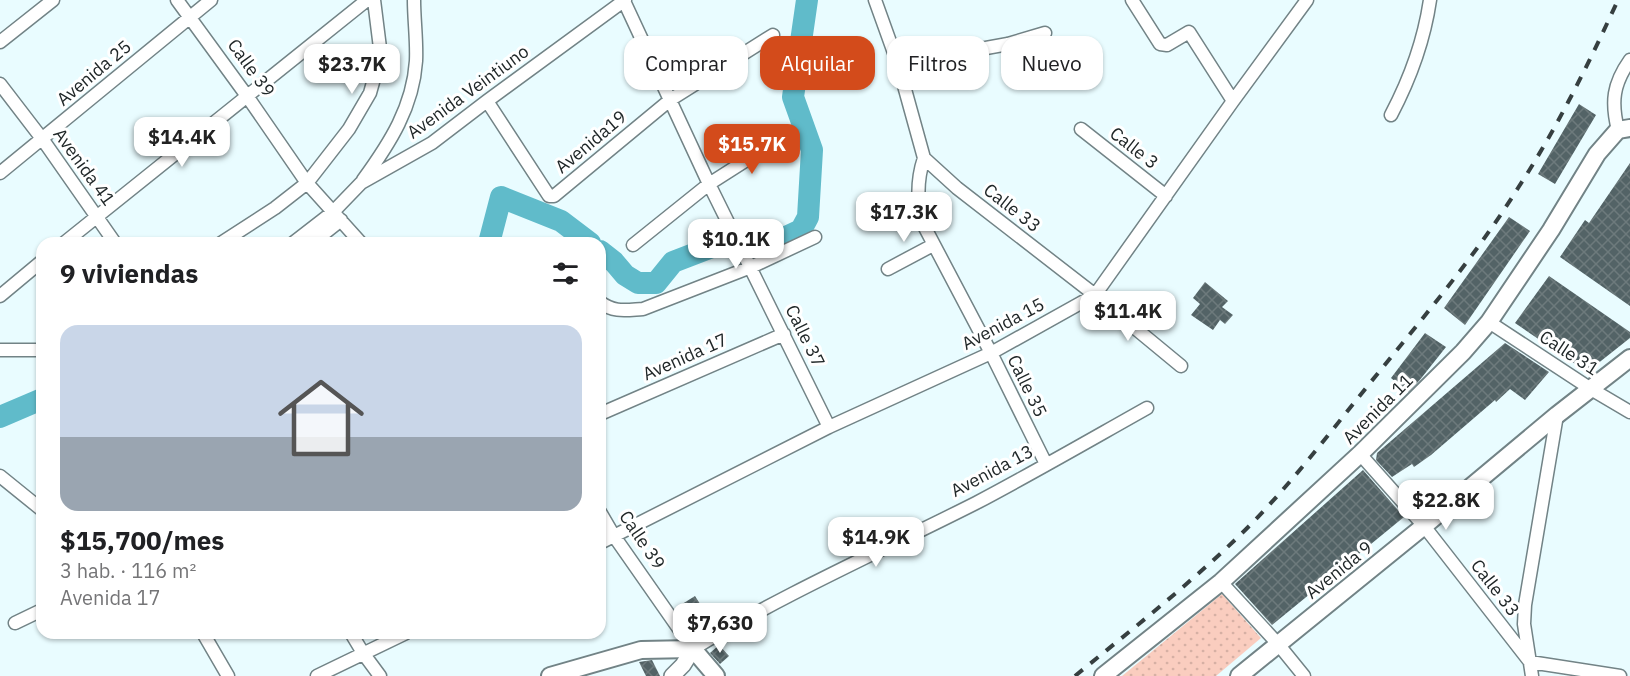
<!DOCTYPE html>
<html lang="es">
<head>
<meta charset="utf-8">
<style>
	body { margin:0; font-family:"IBM Plex Sans",sans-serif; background:#f6f6f6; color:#202124; height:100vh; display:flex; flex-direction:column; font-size:22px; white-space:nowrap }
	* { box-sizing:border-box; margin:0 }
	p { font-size:20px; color:#757577 }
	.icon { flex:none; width:33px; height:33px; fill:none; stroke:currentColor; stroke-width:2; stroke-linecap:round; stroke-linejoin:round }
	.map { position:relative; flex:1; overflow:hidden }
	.details { position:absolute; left:36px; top:237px; width:570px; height:402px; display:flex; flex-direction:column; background:#fff; border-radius:18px; box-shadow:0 2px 4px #0004 }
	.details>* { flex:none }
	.banner { position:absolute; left:624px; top:36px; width:570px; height:54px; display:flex; gap:12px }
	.price { position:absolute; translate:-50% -51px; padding:0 14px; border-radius:12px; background:#fff; color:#222; font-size:20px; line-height:39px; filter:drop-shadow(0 2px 3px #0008) }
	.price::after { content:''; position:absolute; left:50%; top:36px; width:18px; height:14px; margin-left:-9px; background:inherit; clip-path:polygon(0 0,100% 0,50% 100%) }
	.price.on { background:#d34b1b; color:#fff }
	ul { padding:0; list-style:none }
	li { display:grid; align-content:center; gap:12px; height:318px; padding:0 24px }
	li+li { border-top:2px solid #e0e0e0 }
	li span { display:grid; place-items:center; height:186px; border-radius:18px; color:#555 }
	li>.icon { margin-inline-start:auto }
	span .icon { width:108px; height:108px; fill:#fffc; stroke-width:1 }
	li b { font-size:26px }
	h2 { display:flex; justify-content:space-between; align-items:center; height:72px; padding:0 24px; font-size:26px }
	.chip { padding:0 21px; border-radius:18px; background:#fff; box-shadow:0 2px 4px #0004; font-size:21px; line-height:54px }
	.chip.on { background:#d34b1b; color:#fff }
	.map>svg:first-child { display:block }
	.grass { fill:url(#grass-dots) }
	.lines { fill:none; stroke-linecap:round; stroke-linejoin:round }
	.river { stroke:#60bbca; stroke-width:22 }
	.building { fill:url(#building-cross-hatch) }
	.minor-casing { stroke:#728386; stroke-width:15 }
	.tertiary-casing { stroke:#728386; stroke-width:18 }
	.secondary-casing { stroke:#728386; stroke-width:20 }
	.minor { stroke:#fff; stroke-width:12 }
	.tertiary { stroke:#fff; stroke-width:15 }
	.secondary { stroke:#fff; stroke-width:16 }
	.rail { stroke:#363f40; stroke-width:4; stroke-dasharray:10 10; stroke-linecap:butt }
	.labels { text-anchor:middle; stroke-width:6; stroke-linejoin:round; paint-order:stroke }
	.street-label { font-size:18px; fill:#202728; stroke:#fff }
</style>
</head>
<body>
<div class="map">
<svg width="1630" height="676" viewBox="0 0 1630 676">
	<defs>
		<pattern id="grass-dots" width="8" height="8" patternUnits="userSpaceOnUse" patternTransform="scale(1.5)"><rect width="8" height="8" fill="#facdbf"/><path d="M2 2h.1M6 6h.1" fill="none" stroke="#d6b0a4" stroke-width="1.8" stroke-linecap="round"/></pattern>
		<pattern id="building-cross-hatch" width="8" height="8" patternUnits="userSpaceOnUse" patternTransform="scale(1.5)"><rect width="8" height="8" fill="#536366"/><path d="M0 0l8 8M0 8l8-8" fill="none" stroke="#6d7a7c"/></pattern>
	</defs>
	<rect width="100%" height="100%" fill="#e9fcff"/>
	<path class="grass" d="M1222 594 1261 638 1216 676H1122Z"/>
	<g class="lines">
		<path class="river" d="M489 243 501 197 561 221 590 243
			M767 246 801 230 808 217 812 150 793 97 807 0
			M600 251 614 262 625 275 638 283H656L673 262 712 247
			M0 417 42 399"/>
	</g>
	<path class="building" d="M1579 104 1596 115 1555 184 1538 174Z
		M1630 163V306L1560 257 1585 220 1589 223Z
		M1509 217 1530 231 1465 325 1444 308Z
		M1549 276 1630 332V338L1587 372 1515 323Z
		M1205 282 1228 301 1222 307 1233 315 1225 324 1220 320 1213 330 1191 315 1200 304 1193 298Z
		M1425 333 1446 347 1419 381 1408 392 1391 378Z
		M1505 343 1549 372 1525 400 1510 389 1496 402 1495 400 1431 455 1414 467 1412 464 1392 477 1376 460 1377 453Z
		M1363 470 1404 517 1272 625 1235 584Z
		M695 596 709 618 693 628 679 606Z
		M719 645 729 656 720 664 710 653Z
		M652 660 660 676H646L639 662Z"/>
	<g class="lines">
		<defs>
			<path id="minor" d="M177 0 247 96 307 183 361 243
				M875 0 898 64 924 158 957 188 1095 295 1181 366
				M1132 0 1160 44 1167 45 1189 32 1233 101
				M624 1 709 184 829 427
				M0 42 53 0
				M898 64 1008 44 1045 33
				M0 84 43 140 115 243
				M487 101 549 196H554L670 100 773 35
				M1391 115C1410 79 1424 41 1430 0
				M1081 129 1166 196
				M1618 130C1611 102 1613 84 1630 60
				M924 158C917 179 917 201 922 222L991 353 1046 464
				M0 173 211 0
				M363 180C390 143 413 107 416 61 417 41 414 20 414 0
				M64 243 367 0
				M221 243 275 208 307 183 349 129 370 93 377 68 380 48 374 0
				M293 243 333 212 361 183 432 143 487 101 625 0
				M312 243 341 220
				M633 245 709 184 778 140
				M888 269 933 245
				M0 296 42 261
				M600 302C614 313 626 310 643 309L751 267 815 237
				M1489 322 1591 389 1630 412
				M0 350H42
				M600 414 784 334
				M1360 454 1424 526 1530 662 1620 676
				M0 476 42 510
				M600 512 614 536 693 649C784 594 881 551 976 503 1033 473 1090 440 1147 408
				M600 543 829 427 991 353 1095 295 1233 101 1307 0
				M1221 582 1278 644 1304 676
				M15 623 42 610
				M203 633 228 676
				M351 633 363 653 380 676
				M317 676 406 633
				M1532 676 1524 624 1525 605 1557 415"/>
			<path id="tertiary" d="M672 676 683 665 693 649"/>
			<path id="secondary" d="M550 676 641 650 693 649 716 676
				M1103 676 1221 582 1360 454 1463 352 1489 322 1551 230 1597 154 1618 130 1630 128
				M1239 676 1424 526 1557 415 1630 358"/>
		</defs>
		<use href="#minor" class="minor-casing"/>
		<use href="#tertiary" class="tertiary-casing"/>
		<use href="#secondary" class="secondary-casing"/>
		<use href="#minor" class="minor"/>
		<use href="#tertiary" class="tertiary"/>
		<use href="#secondary" class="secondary"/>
		<path class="rail" d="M1075 676C1130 631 1186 587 1237 538 1286 491 1327 436 1370 383 1421 320 1475 257 1518 188 1557 128 1588 65 1618 0"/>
	</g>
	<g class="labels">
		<g class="street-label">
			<text transform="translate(251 68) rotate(54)" y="6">Calle 39</text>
			<text transform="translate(94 73) rotate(-40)" y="6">Avenida 25</text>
			<text transform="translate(468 92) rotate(-36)" y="6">Avenida Veintiuno</text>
			<text transform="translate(591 142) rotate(-40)" y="6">Avenida19</text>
			<text transform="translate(1134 148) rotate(38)" y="6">Calle 3</text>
			<text transform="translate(84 167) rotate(54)" y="6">Avenida 41</text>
			<text transform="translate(1012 208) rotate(38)" y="6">Calle 33</text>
			<text transform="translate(1003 324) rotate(-28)" y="6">Avenida 15</text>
			<text transform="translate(805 336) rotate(64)" y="6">Calle 37</text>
			<text transform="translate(1569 353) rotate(33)" y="6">Calle 31</text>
			<text transform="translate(685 357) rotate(-24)" y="6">Avenida 17</text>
			<text transform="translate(1027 386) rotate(64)" y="6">Calle 35</text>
			<text transform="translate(1378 409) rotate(-45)" y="6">Avenida 11</text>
			<text transform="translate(992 471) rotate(-28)" y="6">Avenida 13</text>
			<text transform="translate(642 540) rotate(56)" y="6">Calle 39</text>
			<text transform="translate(1339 570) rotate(-39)" y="6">Avenida 9</text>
			<text transform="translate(1495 588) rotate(52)" y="6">Calle 33</text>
		</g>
	</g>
</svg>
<b class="price" style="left:352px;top:95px">$23.7K</b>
<b class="price" style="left:182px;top:168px">$14.4K</b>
<b class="price on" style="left:752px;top:175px">$15.7K</b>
<b class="price" style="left:904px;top:243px">$17.3K</b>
<b class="price" style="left:736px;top:270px">$10.1K</b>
<b class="price" style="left:1128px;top:342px">$11.4K</b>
<b class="price" style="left:1446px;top:531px">$22.8K</b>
<b class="price" style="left:876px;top:568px">$14.9K</b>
<b class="price" style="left:720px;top:654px">$7,630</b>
<div class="banner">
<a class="chip">Comprar</a>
<a class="chip on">Alquilar</a>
<a class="chip">Filtros</a>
<a class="chip">Nuevo</a>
</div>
<section class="details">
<h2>9 viviendas<svg class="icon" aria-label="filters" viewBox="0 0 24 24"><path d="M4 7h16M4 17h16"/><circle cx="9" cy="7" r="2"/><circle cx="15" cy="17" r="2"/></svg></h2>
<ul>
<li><span style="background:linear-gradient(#c9d6e8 60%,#9aa5b1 0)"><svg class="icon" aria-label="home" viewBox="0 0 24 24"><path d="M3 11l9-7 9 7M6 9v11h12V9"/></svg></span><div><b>$15,700/mes</b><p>3 hab. · 116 m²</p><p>Avenida 17</p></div></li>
</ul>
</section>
</div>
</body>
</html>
